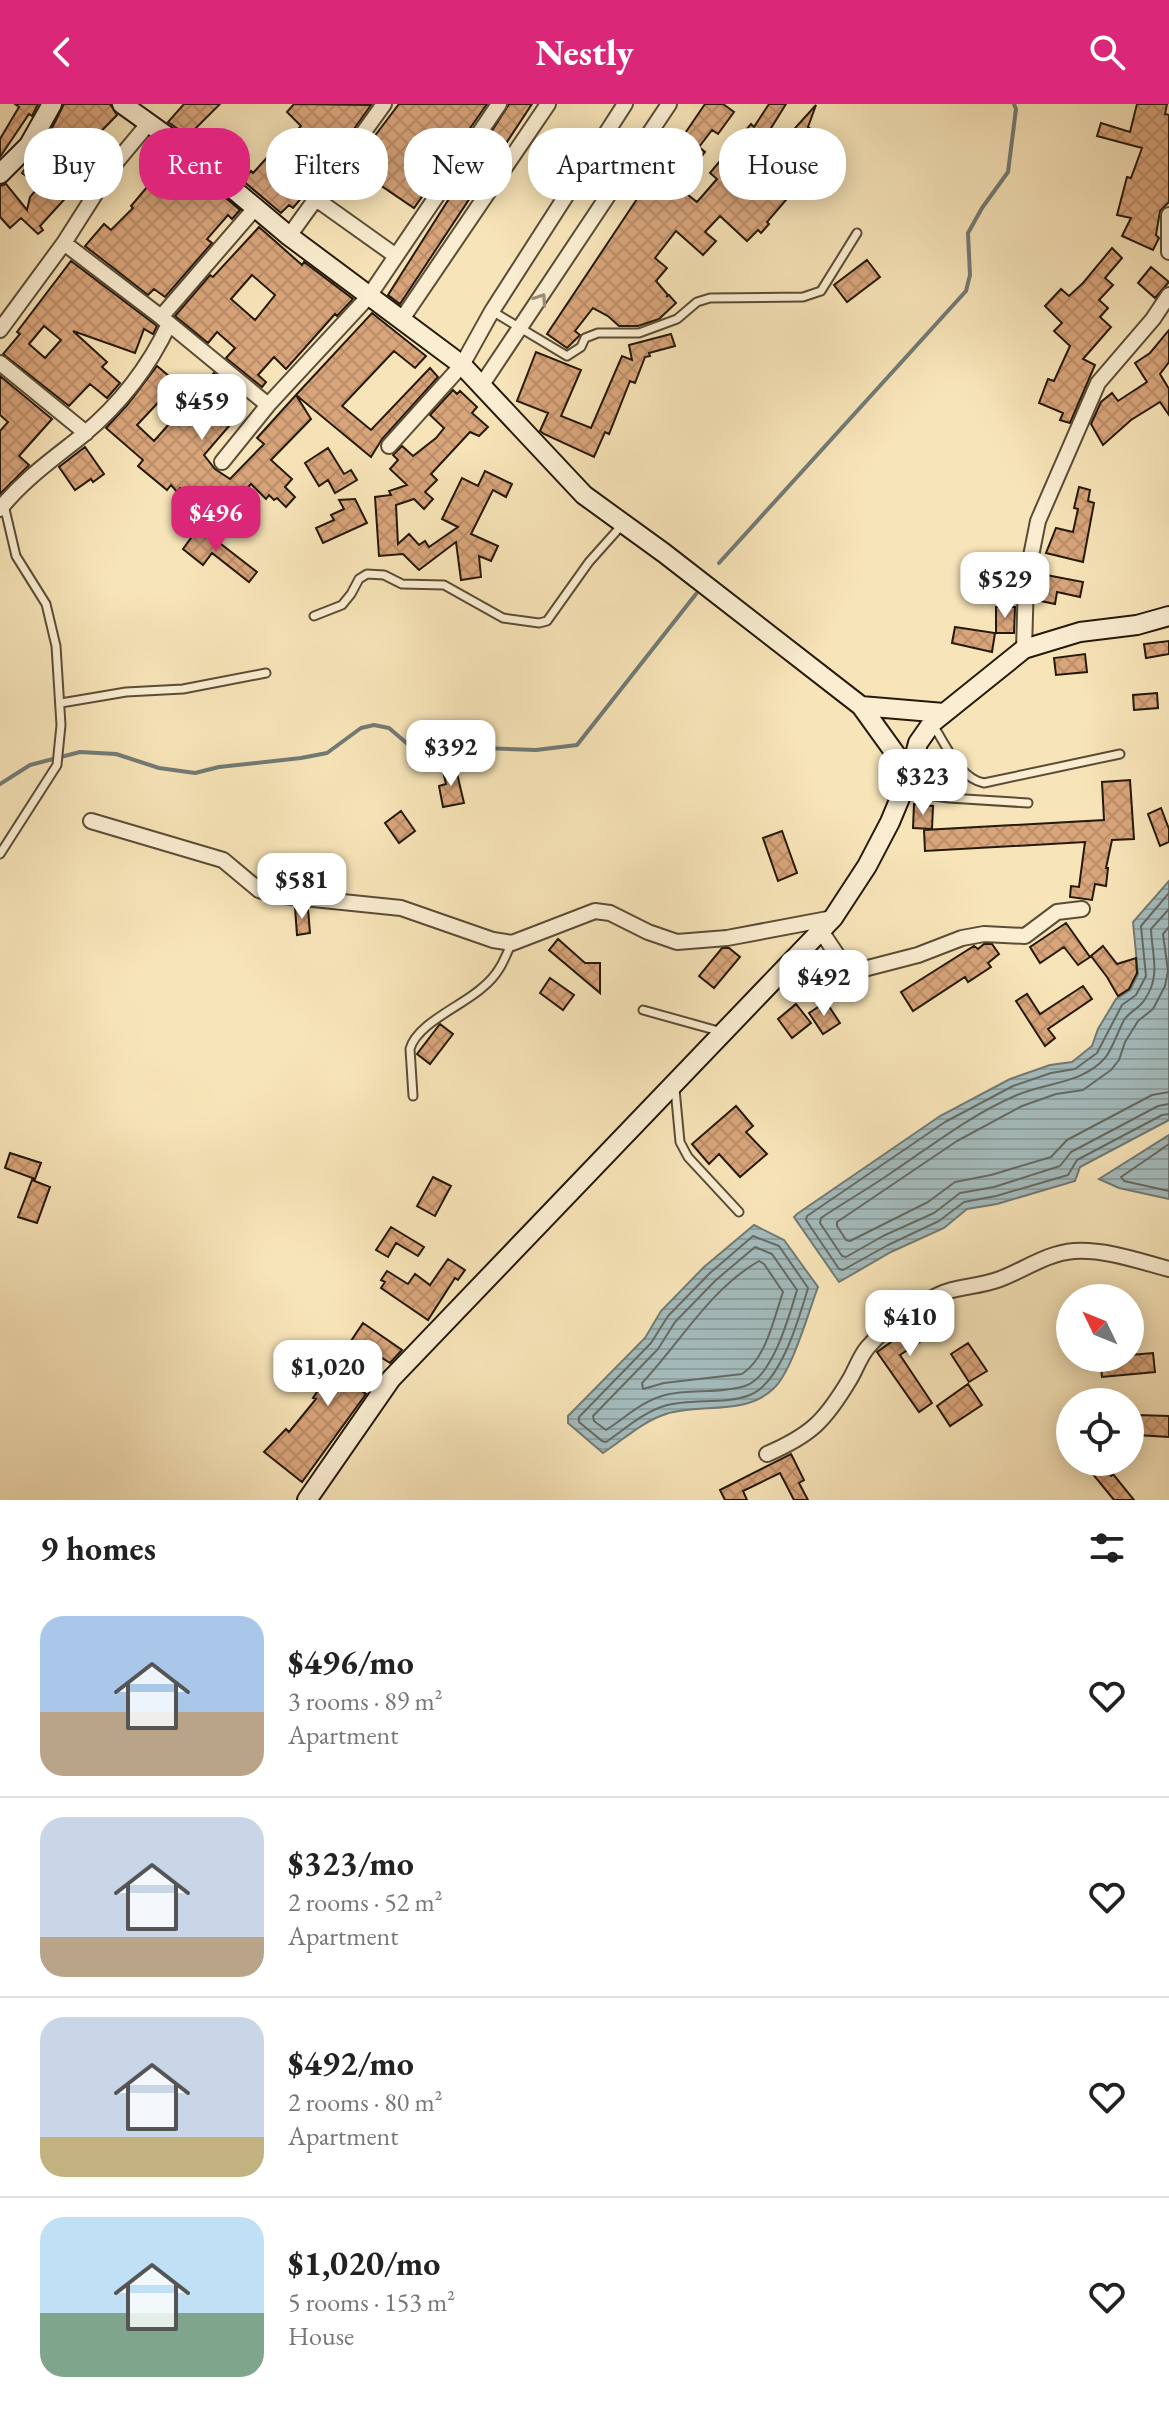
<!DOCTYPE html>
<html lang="en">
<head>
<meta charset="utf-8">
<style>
	body { margin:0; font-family:"EB Garamond",serif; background:#f2f2f2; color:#222; height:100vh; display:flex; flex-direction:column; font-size:30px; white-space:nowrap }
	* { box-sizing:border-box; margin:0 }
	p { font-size:26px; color:#767676 }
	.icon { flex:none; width:44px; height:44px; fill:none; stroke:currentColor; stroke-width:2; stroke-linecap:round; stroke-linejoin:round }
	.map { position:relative; height:1396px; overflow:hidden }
	.drawer { display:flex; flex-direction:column; background:#fff; flex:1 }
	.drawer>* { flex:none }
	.top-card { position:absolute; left:24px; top:24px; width:1122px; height:72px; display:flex; gap:16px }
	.needle { width:52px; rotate:313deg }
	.fabs { position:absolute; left:1056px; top:1180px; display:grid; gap:16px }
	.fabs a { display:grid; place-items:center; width:88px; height:88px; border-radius:50%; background:#fff; box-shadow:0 4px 20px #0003; font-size:40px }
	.price { position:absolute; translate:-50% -68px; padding:0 18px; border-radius:16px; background:#fff; color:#222; font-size:26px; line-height:52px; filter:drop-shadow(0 2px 4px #0008) }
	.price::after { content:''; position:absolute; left:50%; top:48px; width:24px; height:18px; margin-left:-12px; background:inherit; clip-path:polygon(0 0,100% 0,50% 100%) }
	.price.current { background:#db2777; color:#fff }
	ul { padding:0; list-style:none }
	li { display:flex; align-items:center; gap:24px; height:200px; padding:0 40px }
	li+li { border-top:2px solid #e0e0e0 }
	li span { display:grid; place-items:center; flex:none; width:224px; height:160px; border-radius:24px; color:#555 }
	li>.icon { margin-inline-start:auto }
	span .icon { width:96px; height:96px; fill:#fffc; stroke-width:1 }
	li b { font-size:34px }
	h2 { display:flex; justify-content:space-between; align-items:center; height:96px; padding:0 40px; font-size:34px }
	.chip { padding:0 28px; border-radius:32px; background:#fff; box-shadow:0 4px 20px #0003; font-size:28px; line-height:72px }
	.chip.current { background:#db2777; color:#fff }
	header { display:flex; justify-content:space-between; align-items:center; height:104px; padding:0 40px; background:#db2777; color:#fff; font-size:36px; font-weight:800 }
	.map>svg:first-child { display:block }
	.water { fill:url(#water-rules); stroke:#717a75; stroke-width:2 }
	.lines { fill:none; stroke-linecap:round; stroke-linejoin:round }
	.shore { stroke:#646a63; stroke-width:2 }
	.stream { stroke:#717a75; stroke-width:4 }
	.building { fill:url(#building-cross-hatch); stroke:#25190a; stroke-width:2; fill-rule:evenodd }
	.lane-casing { stroke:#5a4c36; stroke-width:11 }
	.street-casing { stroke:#5a4c36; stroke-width:18 }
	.secondary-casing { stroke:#25190a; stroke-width:22 }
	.lane { stroke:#faedd1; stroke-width:7 }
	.street { stroke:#faedd1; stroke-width:14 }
	.secondary { stroke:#faedd1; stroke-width:18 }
	.oneway { stroke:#9a8e77 }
</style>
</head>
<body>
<header><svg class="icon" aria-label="back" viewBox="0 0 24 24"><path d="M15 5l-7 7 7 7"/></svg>Nestly<svg class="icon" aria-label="search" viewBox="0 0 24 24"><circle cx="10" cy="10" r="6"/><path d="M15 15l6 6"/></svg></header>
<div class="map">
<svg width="1169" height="1396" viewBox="0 0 1169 1396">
	<defs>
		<pattern id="water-rules" width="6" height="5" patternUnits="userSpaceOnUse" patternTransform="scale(2)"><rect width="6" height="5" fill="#a4bbbc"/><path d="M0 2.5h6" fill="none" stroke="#8da0a0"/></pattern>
		<pattern id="building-cross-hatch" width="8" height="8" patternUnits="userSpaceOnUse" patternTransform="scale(2)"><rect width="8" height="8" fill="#d9a57b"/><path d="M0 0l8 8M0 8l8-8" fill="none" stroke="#ba8d69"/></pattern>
	</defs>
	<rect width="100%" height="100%" fill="#f7e4b8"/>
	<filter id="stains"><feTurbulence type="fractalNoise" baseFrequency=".0025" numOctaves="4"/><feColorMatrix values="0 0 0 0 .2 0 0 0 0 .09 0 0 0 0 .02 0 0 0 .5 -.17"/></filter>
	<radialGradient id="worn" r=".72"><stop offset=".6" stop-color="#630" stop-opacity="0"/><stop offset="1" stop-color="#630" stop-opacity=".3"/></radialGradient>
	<path class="water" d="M1169 777V1016L1080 1063 1075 1077 997 1100 967 1105 944 1124 891 1148 839 1178 794 1113 797 1110 940 1012 1010 975 1050 961 1072 958 1092 942 1098 925 1116 895 1130 886 1138 870 1133 818Z
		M1169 1031V1095L1119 1084 1099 1075Z
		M754 1121 784 1136 818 1183C808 1209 792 1268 773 1285 745 1312 700 1299 666 1310 643 1317 623 1336 603 1349L568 1319V1312L645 1234 661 1207 704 1163Z"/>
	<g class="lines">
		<path class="shore" d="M1169 789 1141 822 1146 872 1136 891 1122 901 1097 949 1075 965 1051 969 1013 982 945 1018 807 1112 806 1116 839 1165 843 1166 888 1141 939 1117 964 1098 996 1092 1068 1071 1077 1056 1162 1011 1169 1010
			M1169 805 1151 825C1152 851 1161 872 1145 895 1140 904 1130 907 1124 916 1118 927 1112 946 1105 954 1082 980 1047 978 1017 991 970 1011 930 1043 888 1071 866 1086 843 1099 821 1114L820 1119 842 1152 846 1153 883 1132 934 1109 960 1089 994 1083 1060 1062 1071 1048 1158 1002 1169 1000
			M1169 823 1163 830 1168 867 1165 882 1153 905 1138 917 1125 938 1119 956 1111 966 1083 986 1056 990 1022 1002 957 1037 837 1118V1122L846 1136 850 1137 928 1098 955 1078 991 1071 1051 1053 1067 1036 1152 991 1169 988
			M1169 1040 1121 1073 1124 1077 1169 1087
			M753 1132 779 1142 808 1184C799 1214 781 1279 750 1291 724 1301 691 1294 664 1302 642 1309 625 1325 606 1338L602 1337 579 1318V1313L651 1239 668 1212 710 1169Z
			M755 1143 772 1150 797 1186C789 1212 773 1273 745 1282 719 1290 691 1285 665 1291 642 1297 625 1314 606 1326L594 1317 593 1312 658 1245 675 1218 716 1176Z
			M759 1157 764 1160 783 1188C774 1214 766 1255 742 1270L664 1279 643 1285 642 1279C680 1239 710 1185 759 1157Z"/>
		<path class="stream" d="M719 459 966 187 970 171 968 129 982 104 1008 68 1016 5 1014 0
			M0 680 30 661 80 648 116 650 159 664 195 669 219 663 301 654 327 649 361 624 374 621 389 624 417 648H436L454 643 536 646 577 641 696 490"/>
	</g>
	<path class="building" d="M15 0H38L32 12 29 10 0 53V35L19 3Z
		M64 0H110L117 11 76 53 47 34Z
		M184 0H220L188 32 168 18Z
		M294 0 371 1 319 74 313 68 298 85 304 91 293 104 289 101 281 109 242 76 251 67 253 69 272 48 274 50 301 22 287 8Z
		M399 0H487L414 104 352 62Z
		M509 0H532L400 200 388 191Z
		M705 0H723L734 8 718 30 712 26 699 43 705 48 678 83 697 98 717 75 710 69 719 58 726 63 740 45 734 40 751 20 754 23 769 0H786L743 69 750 74 816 1 808 23 813 27 808 33 826 49 783 94 786 96 767 118 769 120 761 129 758 126 747 137 720 112 705 128 716 137 703 151 676 127 655 154 667 164 656 177 668 191 666 193 669 191 676 199 659 215 638 222H619L608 212 593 204 575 227 580 231 567 244 547 230 637 95 635 93 675 44Z
		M1137 0H1167L1165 10 1169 11V98L1160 107 1156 131 1159 134 1153 146 1122 132 1131 114 1117 111 1127 73 1131 74 1142 44 1097 32 1101 19 1130 28Z
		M39 52 72 58 69 61 83 65 77 89 71 88 40 122 43 126 38 130 21 114 10 124 0 113V82L6 80 27 106 30 93 44 77 29 74 22 69 32 55 38 59Z
		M170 56 193 77 191 80 206 94 215 85 240 106 232 115 228 111 207 135 212 139 165 193 154 185 148 191 85 142 104 120 111 126 133 104 131 102Z
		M259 123 302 161 304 158 353 195 337 212 335 210 286 265 274 253 258 271 266 278 262 283 226 254 235 244 217 228 208 239 175 212 210 171 213 173ZM252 171 275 191 255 216 231 195Z
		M1112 144 1122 154 1105 174 1113 181 1099 196 1108 204 1100 213 1111 223 1083 255 1095 261 1070 319 1060 316 1063 309 1039 299 1048 275 1054 277 1070 242 1054 227 1062 219 1045 202 1061 185 1069 192 1083 179Z
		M867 156 880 173 847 198 834 181Z
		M71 157 157 222 153 230 144 225 135 249 73 227 107 258 102 263 120 279 107 294 90 280 69 302 3 250 20 230 17 228ZM44 222 61 236 45 254 29 240Z
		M1151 163 1169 178 1155 194 1138 179Z
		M372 209 426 252 415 264 394 247 342 302 371 326 430 264 438 273 382 335 371 353 296 291Z
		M1169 226V258L1160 270 1169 285V311L1160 298 1131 316 1103 341 1091 320 1101 298 1112 289 1118 297 1147 278 1135 259 1150 249Z
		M671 230 675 242 649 249 650 252 645 253 635 279 630 277 609 330 605 328 594 353 544 330 540 327 548 309 517 297 536 248 581 266 561 312 591 324 622 252 632 256 629 241Z
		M157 262 193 292 214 269 241 292 222 315 230 321 204 351 215 365 230 375 264 340 257 334 296 291 311 315 271 356 292 375 285 383 295 393 286 403 277 394 274 396 269 391 266 395 251 380 230 402 227 399 207 427 194 417 201 406 180 384 177 388 171 381 167 386 138 362 143 356 106 324 128 300ZM170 286 186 301 154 337 137 321Z
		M0 272 52 315 19 352 29 361 0 390V327L8 318 0 311Z
		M453 286 457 290 460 287 477 303 472 309 488 323 479 332 470 328 431 370 437 376 425 388 433 395 424 405 414 395 396 401 398 440 409 430 419 441 425 437 429 443 458 423 442 415 462 374 478 382 485 367 512 380 506 393 493 386 471 430 498 442 491 457 479 452 481 473 461 476 456 438 419 466 403 450 379 452 375 393 391 391 389 387 407 381 390 365 398 356 393 351 402 342 413 352 436 334 444 324 430 311Z
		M85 343 104 370 93 378 91 375 75 386 59 363Z
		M328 344 344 370 351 366 357 376 335 389 328 376 319 382 305 359Z
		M1079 383 1090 386 1088 397 1094 399 1083 458 1046 449 1056 424 1073 428 1078 405 1074 404Z
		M355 395 367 419 323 439 316 424 334 416 331 411 344 405 339 396Z
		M199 423 257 468 249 478 212 449 203 461 183 445Z
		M1041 470 1083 478 1080 493 1057 488 1055 500 1036 496Z
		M996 503H1015L1014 529H996Z
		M955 523 995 529 992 548 952 539Z
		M1169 537V550L1146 554 1144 540Z
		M1085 550 1087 568 1056 571 1054 554Z
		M1157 589 1158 604 1134 606 1133 591Z
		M455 661 464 699 443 703 439 682 446 680 442 663Z
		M1130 676 1134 735 1112 736 1106 764H1108L1106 782 1095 780 1092 796 1070 793 1071 782 1079 783 1085 738 925 747 924 726 1104 716 1102 678Z
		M914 700 933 702 932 725 913 724Z
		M1161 704 1169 725V738L1160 742 1148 710Z
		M401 707 415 727 399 739 385 719Z
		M782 727 797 769 778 777 763 734Z
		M295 803 308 805 310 829 297 831Z
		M1066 819 1090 853 1078 861 1064 843 1040 859 1030 843Z
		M558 835 585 859H600V889L549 846Z
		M984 840H992L999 850 988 859 991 863 968 878 965 873 913 907 901 888 974 842 978 845Z
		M1103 842 1117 860 1136 854 1137 869 1129 885 1118 892 1107 873 1091 852Z
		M722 844H729L740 853 714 884 699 872Z
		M550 874 574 891 563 906 540 889Z
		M1083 882 1092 895 1048 925 1055 934 1045 942 1016 897 1027 890 1040 910Z
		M826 898 840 919 823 930 809 909Z
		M796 900 811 919 792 934 778 915Z
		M440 920 453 930 430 960 417 950Z
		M736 1002 753 1022 746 1028 767 1050 740 1073 719 1050 709 1060 692 1040Z
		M10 1049 41 1059 35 1075 5 1064Z
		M433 1073 451 1082 435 1112 417 1102Z
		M32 1076 50 1083 37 1119 18 1113Z
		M391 1123 424 1143 418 1152 396 1139 388 1153 376 1146Z
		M448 1155 465 1166 458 1176 455 1174 428 1216 381 1184 385 1178 381 1176 387 1167 408 1180 415 1170 430 1181Z
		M935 1207 944 1222 900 1251 932 1299 919 1308 877 1248Z
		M363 1219 402 1246 390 1259 370 1246 363 1255 358 1252 343 1274 366 1290 302 1378 264 1348 286 1325 289 1328 316 1295 313 1294Z
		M968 1239 987 1267 969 1278 951 1250Z
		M1153 1249 1155 1268 1102 1273 1100 1254H1130V1251Z
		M968 1280 982 1301 950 1322 937 1302Z
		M1138 1311 1169 1312V1333L1137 1331Z
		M791 1350 804 1376 799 1379 808 1396H794L780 1369 743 1387 747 1396H725L720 1386Z
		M1083 1358H1099L1111 1372 1113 1370 1134 1396H1114Z"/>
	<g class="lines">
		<defs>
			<path id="lane" d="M492 207 567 252 581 243 585 234 598 229H639L677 215 697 198 710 194 803 193 821 187 857 129
				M314 512 342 501 351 490 359 475 367 470 384 471 402 480 444 481 503 514 539 519 547 517 589 458 622 421
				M61 599 126 588 183 585 266 569
				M933 621C946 641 960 675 984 679L1120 650
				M903 688 949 694 1028 699
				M0 750 57 661 61 621 56 542 46 500 16 452 4 401
				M643 906 722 928
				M675 985 680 1038 688 1053 739 1108
				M413 992 410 945C417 919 464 901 483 883 498 871 504 857 511 840"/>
			<path id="street" d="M316 95 396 152
				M1169 111V148
				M289 132 384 0
				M64 139 161 213 268 301
				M161 213 256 103
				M402 215 548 0
				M0 226 64 139 113 62 148 20
				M0 259 86 329
				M481 282 669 0
				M389 342 462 261 492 207 625 0
				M222 358 268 301 369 192 499 0
				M0 405C24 375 53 355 83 331 119 301 149 263 169 220
				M1024 545 1026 477 1038 417 1098 279 1153 215 1169 191
				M91 717 223 756 259 786 274 791 401 804 493 836 512 839 595 807 610 809 648 828 677 838 727 834 833 814
				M821 827 839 854 850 866H860L918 851 962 834 984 830 1025 832 1057 808 1082 805
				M767 1350C811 1331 825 1317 850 1275 856 1265 860 1252 868 1243 884 1224 928 1192 952 1186 968 1182 984 1181 1000 1175 1024 1166 1047 1149 1074 1147 1105 1145 1139 1157 1169 1165"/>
			<path id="secondary" d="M122 0 189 48 289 132 462 261 584 391 664 449 861 602 910 670
				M0 70 29 41 52 0
				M861 602 944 609
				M307 1396 391 1275 833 814 867 762 890 718 910 670 918 639 932 619 1024 545 1080 528 1137 521 1169 512"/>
		</defs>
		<use href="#lane" class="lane-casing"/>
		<use href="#street" class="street-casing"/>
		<use href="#secondary" class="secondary-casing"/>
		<use href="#lane" class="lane"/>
		<use href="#street" class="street"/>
		<use href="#secondary" class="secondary"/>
	</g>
	<defs><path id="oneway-chevron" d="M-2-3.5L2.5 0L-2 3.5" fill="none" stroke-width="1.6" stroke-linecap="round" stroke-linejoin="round" transform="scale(2)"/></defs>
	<use class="oneway" href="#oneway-chevron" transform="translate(541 195) rotate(-56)"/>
	<rect width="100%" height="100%" filter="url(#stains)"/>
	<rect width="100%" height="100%" fill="url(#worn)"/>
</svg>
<div class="fabs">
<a><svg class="needle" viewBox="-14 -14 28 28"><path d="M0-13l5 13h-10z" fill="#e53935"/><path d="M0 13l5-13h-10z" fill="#767676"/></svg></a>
<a><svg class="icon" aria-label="locate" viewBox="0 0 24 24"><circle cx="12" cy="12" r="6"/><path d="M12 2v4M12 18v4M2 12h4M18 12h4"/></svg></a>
</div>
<b class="price" style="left:202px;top:338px">$459</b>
<b class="price current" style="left:216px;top:450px">$496</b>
<b class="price" style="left:1005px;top:516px">$529</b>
<b class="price" style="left:451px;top:684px">$392</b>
<b class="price" style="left:923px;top:713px">$323</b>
<b class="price" style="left:302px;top:817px">$581</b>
<b class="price" style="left:824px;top:914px">$492</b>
<b class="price" style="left:910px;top:1254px">$410</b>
<b class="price" style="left:328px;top:1304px">$1,020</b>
<div class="top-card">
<a class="chip">Buy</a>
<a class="chip current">Rent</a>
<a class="chip">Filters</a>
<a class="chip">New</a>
<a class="chip">Apartment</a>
<a class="chip">House</a>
</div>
</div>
<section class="drawer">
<h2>9 homes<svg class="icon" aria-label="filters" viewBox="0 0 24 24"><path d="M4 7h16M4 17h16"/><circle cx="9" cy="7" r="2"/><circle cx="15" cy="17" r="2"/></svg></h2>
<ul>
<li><span style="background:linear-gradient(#a9c7e8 60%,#b9a48a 0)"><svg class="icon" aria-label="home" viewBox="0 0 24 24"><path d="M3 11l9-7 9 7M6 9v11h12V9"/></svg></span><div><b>$496/mo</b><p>3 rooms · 89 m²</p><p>Apartment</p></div><svg class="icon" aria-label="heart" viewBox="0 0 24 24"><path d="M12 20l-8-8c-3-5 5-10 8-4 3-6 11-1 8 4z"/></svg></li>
<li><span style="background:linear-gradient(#c9d6e8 75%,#b9a48a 0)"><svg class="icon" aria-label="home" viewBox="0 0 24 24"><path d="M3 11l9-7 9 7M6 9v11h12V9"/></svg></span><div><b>$323/mo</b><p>2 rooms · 52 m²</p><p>Apartment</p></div><svg class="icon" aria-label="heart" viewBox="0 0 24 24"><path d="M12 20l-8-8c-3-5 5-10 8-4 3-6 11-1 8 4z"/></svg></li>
<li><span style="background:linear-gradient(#c9d6e8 75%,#c2b280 0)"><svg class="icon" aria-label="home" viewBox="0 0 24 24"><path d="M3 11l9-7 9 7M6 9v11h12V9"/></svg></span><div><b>$492/mo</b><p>2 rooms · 80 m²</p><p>Apartment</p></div><svg class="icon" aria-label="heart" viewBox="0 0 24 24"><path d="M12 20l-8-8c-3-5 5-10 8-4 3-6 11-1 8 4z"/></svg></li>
<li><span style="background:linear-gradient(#bfe0f5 60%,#7fa58c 0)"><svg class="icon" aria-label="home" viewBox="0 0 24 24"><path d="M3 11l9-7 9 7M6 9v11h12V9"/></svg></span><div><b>$1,020/mo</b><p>5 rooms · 153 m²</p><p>House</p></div><svg class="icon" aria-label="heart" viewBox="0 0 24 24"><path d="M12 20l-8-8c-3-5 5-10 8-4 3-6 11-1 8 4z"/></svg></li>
</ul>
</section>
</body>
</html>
